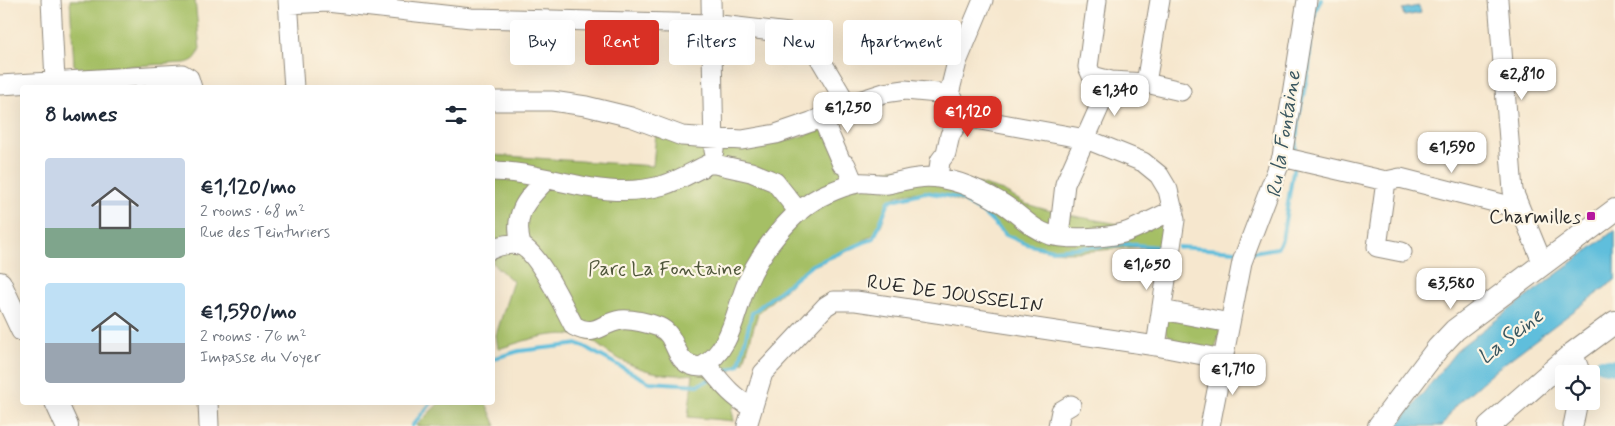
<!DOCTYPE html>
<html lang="en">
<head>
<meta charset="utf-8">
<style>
	body { margin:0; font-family:Mynerve,sans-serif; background:#f6f6f7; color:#1f2937; height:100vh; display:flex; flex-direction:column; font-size:19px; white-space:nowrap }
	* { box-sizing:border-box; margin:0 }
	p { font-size:16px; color:#747a83 }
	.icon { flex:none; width:28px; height:28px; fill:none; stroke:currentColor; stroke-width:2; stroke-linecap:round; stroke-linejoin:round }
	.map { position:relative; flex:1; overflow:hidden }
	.drawer { position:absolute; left:20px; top:85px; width:475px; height:320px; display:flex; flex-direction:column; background:#fff; border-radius:5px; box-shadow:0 5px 20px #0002 }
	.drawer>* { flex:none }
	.guide { position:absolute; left:510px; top:20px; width:475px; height:45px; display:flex; gap:10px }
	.fabs { position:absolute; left:1555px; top:365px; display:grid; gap:10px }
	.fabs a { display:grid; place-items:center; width:45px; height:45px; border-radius:5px; background:#fff; box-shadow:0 5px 20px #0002; font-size:25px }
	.price { position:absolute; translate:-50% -42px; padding:0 11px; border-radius:10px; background:#fff; color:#222; font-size:16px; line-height:32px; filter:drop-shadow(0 1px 2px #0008) }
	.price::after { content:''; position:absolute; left:50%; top:30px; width:15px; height:11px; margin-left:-8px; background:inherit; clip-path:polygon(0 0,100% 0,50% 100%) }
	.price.current { background:#d93025; color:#fff }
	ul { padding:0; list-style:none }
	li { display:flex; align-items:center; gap:15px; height:125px; padding:0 25px }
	li span { display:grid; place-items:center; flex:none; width:140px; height:100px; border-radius:5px; color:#555 }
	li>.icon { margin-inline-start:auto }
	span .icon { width:60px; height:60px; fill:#fffc; stroke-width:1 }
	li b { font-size:21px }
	h2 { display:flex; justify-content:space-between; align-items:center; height:60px; padding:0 25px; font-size:21px }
	.chip { padding:0 18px; border-radius:5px; background:#fff; box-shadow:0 5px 20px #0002; font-size:18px; line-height:45px }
	.chip.current { background:#d93025; color:#fff }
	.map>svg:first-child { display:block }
	.green { fill:#a5bf65; stroke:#687548 }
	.water { fill:#5ebedc; stroke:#447484 }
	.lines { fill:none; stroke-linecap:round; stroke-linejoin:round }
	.stream { stroke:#5ebedc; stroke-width:4 }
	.canal { stroke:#5ebedc; stroke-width:14 }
	.minor-casing { stroke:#90897c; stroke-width:21 }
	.major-casing { stroke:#90897c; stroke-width:24 }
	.minor { stroke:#fff; stroke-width:19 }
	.major { stroke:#fff; stroke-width:22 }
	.poi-dot { fill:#b5179e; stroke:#fcf5e5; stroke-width:2 }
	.labels { text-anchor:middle; stroke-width:4.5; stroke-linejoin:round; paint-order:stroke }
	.poi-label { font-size:20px; fill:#2b2b2b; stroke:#fcf5e5; text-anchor:end }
	.park-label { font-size:20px; fill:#50573c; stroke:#fcf5e5 }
	.street-label { font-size:20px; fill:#2b2b2b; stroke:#fcf5e5 }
	.water-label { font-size:21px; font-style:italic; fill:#3a5760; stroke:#fcf5e5 }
</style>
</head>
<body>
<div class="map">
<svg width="1615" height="426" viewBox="0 0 1615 426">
	<rect width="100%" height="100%" fill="#fcf5e5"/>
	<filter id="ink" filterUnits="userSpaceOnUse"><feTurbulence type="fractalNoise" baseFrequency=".02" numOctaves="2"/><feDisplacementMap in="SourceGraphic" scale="10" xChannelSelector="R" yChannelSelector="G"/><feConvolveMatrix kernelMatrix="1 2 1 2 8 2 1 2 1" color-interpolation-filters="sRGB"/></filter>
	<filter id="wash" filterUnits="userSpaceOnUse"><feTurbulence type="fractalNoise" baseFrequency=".0096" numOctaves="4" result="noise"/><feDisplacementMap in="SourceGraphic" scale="20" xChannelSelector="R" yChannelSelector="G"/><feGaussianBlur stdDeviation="1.12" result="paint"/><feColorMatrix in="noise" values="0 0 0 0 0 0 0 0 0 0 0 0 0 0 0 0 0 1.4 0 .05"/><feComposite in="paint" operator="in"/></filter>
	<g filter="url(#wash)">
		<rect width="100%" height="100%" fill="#f6e7ce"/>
		<path class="green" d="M70 0H195L200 49C197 58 194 61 185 63L79 69 74 65Z
			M824 129 853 181 893 168 937 171 1003 191 1026 204 1058 213 1129 226 1165 216 1163 233 1158 247C1123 245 1086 255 1052 251 1038 249 1020 244 1009 237 998 230 990 219 980 212 963 199 914 184 894 198 884 205 886 222 877 231 871 238 863 238 857 247L809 268 758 313 744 361 725 376 739 399 732 410 734 421 688 417 693 374C663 378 634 369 609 353 601 348 593 340 584 337 555 329 524 341 498 349L496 335 513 281 493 264 492 155 653 166 656 133 746 149 786 141Z
			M1166 316 1222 326 1215 349 1175 342 1164 330Z
			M439 403H486L496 426H416Z"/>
		<path class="water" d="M1419 6 1421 13 1404 16 1402 9Z
			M1615 230V280L1498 368 1455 406 1442 426H1397L1459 348Z"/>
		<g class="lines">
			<path class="stream" d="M1295 155 1298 119 1309 68 1311 33 1316 9 1321 0
				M1178 247 1236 251
				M1253 252 1277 248 1282 240 1294 165
				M492 359 519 351 579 344 649 382 698 385 711 379
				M721 373 739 365 752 313 812 265 874 238 889 201 925 192 959 198 983 213 1006 235 1027 244 1052 250 1126 244 1158 247
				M412 426 432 402"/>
			<path class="canal" d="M1602 365 1615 367"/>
		</g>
	</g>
	<g filter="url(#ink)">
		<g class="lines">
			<defs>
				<path id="minor" d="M51 0 55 81
					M288 0 294 88
					M711 0 714 151
					M1097 0 1088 67 1092 76 1111 81 1146 83 1181 91
					M1498 0 1513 191 1543 264
					M289 4 327 2 471 18 712 24 789 33 801 36 813 47 848 106
					M1146 83 1160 0
					M0 85 182 74 189 78 192 88
					M949 94 964 113 975 119 1086 139 1143 162 1159 175 1168 190 1175 220 1156 346
					M949 94 957 62 983 0
					M492 101H552L586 106 631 117 682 136 742 140 776 134 811 122 856 102 884 93 905 90 949 94
					M822 118 842 164 846 165 854 184
					M1282 157 1386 181 1377 247 1402 252
					M492 171C553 172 600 203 664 185 680 180 694 171 709 164H715L751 172 775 182 799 212
					M938 178 940 161 946 153 950 135 964 113
					M1386 181 1400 178 1518 208
					M1059 236 1065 184 1111 81
					M521 245C513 214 525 201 546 180
					M492 249C500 245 511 243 519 245 538 250 564 308 574 326 597 338 600 323 621 320 632 319 649 323 659 327 680 336 671 366 701 367 731 351 735 312 747 283 761 251 793 208 826 194 835 190 847 185 858 183 868 182 878 185 888 184 898 182 908 179 918 178 945 174 978 189 1000 202 1018 212 1030 229 1050 235 1069 240 1112 238 1129 231 1144 225 1159 216 1174 210
					M1162 310 1230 323
					M1573 353 1581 374
					M706 364C722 383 730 395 752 408
					M208 402 209 426
					M747 426 763 373 826 306 834 301H856L1156 346 1223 359
					M1058 426 1061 411 1071 405
					M1210 426 1242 262 1282 157 1307 0
					M1573 426 1578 401"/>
				<path id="major" d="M0 283 22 330
					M56 402 67 426
					M1379 426 1438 348 1455 330 1615 210
					M1489 426 1573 353 1615 322"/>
			</defs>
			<use href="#minor" class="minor-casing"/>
			<use href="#major" class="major-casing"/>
			<use href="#minor" class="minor"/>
			<use href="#major" class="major"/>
		</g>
	</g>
	<rect class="poi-dot" x="1586" y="211" width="10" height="10" rx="2.5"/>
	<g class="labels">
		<g class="poi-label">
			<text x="1581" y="223">Charmilles</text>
		</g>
		<g class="park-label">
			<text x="665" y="275">Parc La Fontaine</text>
		</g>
		<g class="street-label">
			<text transform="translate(955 293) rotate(8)" y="7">RUE DE JOUSSELIN</text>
		</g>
		<g class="water-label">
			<text transform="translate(1283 134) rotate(-81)" y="7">Ru la Fontaine</text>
			<text transform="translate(1510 336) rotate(-38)" y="7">La Seine</text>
		</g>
	</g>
</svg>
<div class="fabs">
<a><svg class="icon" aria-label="locate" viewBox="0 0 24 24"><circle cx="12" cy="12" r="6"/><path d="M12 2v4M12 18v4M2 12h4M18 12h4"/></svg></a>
</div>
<b class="price" style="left:1522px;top:101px">€2,810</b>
<b class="price" style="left:1115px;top:117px">€1,340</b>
<b class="price" style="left:848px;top:134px">€1,250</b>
<b class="price current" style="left:968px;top:138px">€1,120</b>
<b class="price" style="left:1452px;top:174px">€1,590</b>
<b class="price" style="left:1147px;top:291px">€1,650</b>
<b class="price" style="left:1451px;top:310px">€3,580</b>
<b class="price" style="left:1233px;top:396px">€1,710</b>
<div class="guide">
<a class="chip">Buy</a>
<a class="chip current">Rent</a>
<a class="chip">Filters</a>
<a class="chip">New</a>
<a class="chip">Apartment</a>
</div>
<section class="drawer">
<h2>8 homes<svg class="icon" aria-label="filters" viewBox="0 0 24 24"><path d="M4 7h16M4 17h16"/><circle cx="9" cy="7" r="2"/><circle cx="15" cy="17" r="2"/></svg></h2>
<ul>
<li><span style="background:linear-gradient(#c9d6e8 70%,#7fa58c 0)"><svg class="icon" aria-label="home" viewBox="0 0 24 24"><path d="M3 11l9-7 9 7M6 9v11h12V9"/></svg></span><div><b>€1,120/mo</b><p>2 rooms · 68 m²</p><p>Rue des Teinturiers</p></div></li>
<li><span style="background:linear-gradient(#bfe0f5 60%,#9aa5b1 0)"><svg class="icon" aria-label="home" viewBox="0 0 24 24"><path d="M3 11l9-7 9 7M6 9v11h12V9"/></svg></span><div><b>€1,590/mo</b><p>2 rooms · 76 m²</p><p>Impasse du Voyer</p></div></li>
</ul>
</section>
</div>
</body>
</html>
